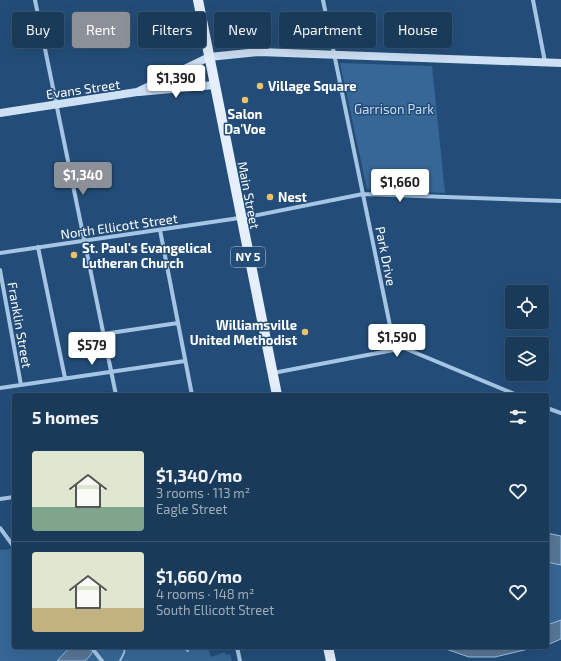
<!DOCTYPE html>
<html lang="en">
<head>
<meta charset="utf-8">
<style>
	body { margin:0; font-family:"Exo 2",sans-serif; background:#234160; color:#f1f3f6; height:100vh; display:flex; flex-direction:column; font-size:15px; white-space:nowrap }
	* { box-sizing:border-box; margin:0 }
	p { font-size:13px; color:#9fadbb }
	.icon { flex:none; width:22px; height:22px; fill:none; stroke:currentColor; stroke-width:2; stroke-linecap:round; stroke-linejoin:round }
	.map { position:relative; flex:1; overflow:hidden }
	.panel { position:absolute; left:12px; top:393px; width:537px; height:256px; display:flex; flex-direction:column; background:#1a3a5a; border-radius:4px; box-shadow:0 4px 16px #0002,0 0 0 1px #385470 }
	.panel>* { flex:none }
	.hud { position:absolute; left:12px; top:12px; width:537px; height:36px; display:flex; gap:8px }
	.tools { position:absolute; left:505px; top:285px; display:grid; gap:8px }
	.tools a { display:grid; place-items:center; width:44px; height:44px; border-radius:4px; background:#1a3a5a; box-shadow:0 4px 16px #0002,0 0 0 1px #385470; font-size:20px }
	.price { position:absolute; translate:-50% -34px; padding:0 9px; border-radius:4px; background:#fff; color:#222; font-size:13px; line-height:26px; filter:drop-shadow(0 1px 2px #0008) }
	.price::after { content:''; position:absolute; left:50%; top:24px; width:12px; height:9px; margin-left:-6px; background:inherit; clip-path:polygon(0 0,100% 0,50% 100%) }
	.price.current { background:#8c9099; color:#fff }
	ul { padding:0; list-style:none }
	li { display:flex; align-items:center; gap:12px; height:100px; padding:0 20px }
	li+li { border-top:1px solid #385470 }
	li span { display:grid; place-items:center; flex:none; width:112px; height:80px; border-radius:4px; color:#555 }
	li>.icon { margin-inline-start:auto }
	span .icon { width:48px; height:48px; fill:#fffc; stroke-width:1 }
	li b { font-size:17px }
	h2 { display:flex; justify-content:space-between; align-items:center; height:48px; padding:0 20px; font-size:17px }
	.tag { padding:0 14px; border-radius:4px; background:#1a3a5a; box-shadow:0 4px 16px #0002,0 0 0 1px #385470; font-size:14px; line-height:36px }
	.tag.current { background:#8c9099; color:#fff }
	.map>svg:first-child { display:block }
	.green { fill:#376796 }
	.water { fill:#587697; stroke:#99c0e5 }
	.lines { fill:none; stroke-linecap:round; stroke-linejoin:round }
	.stream { stroke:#99c0e5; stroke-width:2 }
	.street { stroke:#a5c5e4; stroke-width:4 }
	.secondary { stroke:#cee0f4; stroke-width:8 }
	.primary { stroke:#e5effc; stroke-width:10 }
	.poi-dot { fill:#eec169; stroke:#234d78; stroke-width:1.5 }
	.labels { text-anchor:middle; stroke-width:3; stroke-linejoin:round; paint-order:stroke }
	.shield { fill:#234d78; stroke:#bdcad6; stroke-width:1 }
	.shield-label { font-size:12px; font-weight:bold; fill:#fff }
	.poi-label { font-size:13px; font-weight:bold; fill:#fff; stroke:#234d78; text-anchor:start }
	.street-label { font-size:13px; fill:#fff; stroke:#234d78 }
	.park-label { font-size:13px; fill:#c8def3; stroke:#234d78 }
</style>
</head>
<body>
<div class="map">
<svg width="561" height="661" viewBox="0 0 561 661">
	<rect width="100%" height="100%" fill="#234d78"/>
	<path class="green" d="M340 63 432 66 445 193 367 189Z
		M13 549 14 647H208L211 657 225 652 226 655 230 654 232 661H0V550Z
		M547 562 561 565V620L547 625Z"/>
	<path class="water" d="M547 533 561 536V565L547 562Z
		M561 620V639L547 645V625Z
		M70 647H95L90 656 85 661H57Z
		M440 647H537L495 657H469Z"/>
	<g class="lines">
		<path class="stream" d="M183 647 188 651
			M120 661 124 653 125 647"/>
		<path class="street" d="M35 0 116 395
			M323 0 395 350
			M533 0 545 62
			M160 230 192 395
			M38 247 65 378
			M0 253 253 216 363 194 561 201
			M0 270 21 385
			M103 334 178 323
			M273 373 404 348 517 395
			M0 388 185 361
			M547 408 561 413
			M0 499 14 497
			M0 528 14 547
			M91 647 102 661
			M237 647 240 661"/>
		<path class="secondary" d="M139 92 214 85
			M0 113 137 92 209 57 259 52 561 63"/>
		<path class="primary" d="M198 0 277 395
			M328 647 331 661"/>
	</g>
	<g class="poi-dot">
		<circle cx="260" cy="86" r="4"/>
		<circle cx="245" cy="100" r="4"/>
		<circle cx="270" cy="197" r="4"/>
		<circle cx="74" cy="255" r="4"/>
		<circle cx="305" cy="332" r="4"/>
	</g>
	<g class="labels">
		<rect class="shield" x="231" y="247" width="34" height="20" rx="3"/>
		<g class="shield-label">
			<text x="248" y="261">NY 5</text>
		</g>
		<g class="poi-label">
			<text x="268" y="91">Village Square</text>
			<text x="245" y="119" text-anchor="middle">Salon<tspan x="245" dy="15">Da'Voe</tspan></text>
			<text x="278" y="202">Nest</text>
			<text x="82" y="253">St. Paul's Evangelical<tspan x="82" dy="15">Lutheran Church</tspan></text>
			<text x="297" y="330" text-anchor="end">Williamsville<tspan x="297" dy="15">United Methodist</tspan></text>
		</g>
		<g class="street-label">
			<text transform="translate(83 89) rotate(-8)" y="5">Evans Street</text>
			<text transform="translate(249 195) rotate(79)" y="5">Main Street</text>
			<text transform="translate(119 226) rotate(-8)" y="5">North Ellicott Street</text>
			<text transform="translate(386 256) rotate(79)" y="5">Park Drive</text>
			<text transform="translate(20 325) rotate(80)" y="5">Franklin Street</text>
		</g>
		<g class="park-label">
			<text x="394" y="114">Garrison Park</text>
		</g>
	</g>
</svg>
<div class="tools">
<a><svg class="icon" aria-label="locate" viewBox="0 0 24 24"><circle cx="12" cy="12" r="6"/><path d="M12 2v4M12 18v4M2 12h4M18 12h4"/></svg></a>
<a><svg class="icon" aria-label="layers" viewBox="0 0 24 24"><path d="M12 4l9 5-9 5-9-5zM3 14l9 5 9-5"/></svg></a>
</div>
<b class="price" style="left:176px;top:99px">$1,390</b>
<b class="price current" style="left:83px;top:196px">$1,340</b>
<b class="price" style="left:400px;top:203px">$1,660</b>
<b class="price" style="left:397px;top:358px">$1,590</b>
<b class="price" style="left:92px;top:366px">$579</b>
<div class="hud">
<a class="tag">Buy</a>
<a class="tag current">Rent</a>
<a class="tag">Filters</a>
<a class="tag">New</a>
<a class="tag">Apartment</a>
<a class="tag">House</a>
</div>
<section class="panel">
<h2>5 homes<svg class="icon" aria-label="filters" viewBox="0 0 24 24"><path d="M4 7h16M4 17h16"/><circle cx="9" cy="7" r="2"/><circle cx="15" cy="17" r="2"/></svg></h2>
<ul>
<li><span style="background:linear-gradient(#dfe7d0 70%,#7fa58c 0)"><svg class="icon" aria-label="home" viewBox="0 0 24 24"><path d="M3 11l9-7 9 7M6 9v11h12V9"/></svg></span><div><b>$1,340/mo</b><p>3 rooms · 113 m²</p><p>Eagle Street</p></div><svg class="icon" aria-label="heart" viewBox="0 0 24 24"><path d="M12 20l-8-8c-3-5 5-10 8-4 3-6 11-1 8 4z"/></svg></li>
<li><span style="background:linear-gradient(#dfe7d0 70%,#c2b280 0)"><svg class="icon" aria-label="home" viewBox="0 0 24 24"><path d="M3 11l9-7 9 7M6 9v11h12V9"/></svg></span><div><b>$1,660/mo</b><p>4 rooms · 148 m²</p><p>South Ellicott Street</p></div><svg class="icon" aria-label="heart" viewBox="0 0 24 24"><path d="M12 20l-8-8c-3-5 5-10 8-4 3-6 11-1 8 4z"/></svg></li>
</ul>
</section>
</div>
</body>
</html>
